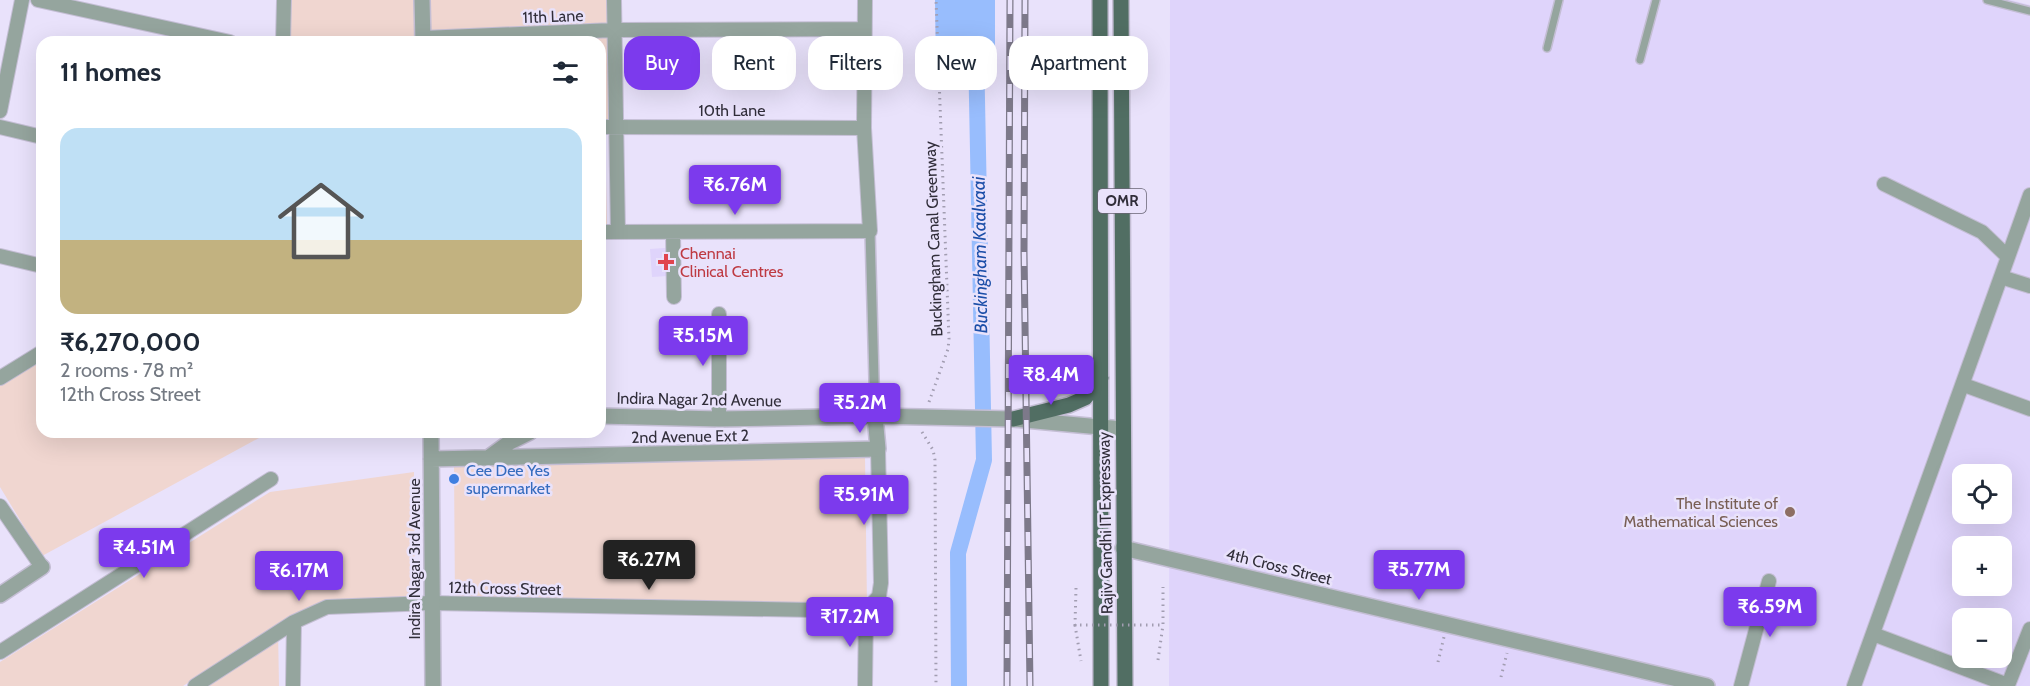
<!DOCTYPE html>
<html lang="en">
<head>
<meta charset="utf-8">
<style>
	body { margin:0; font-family:Cabin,sans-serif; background:#f2f2f3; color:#1f2937; height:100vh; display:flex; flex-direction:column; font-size:22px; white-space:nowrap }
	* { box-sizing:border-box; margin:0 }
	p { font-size:20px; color:#747a83 }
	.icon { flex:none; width:33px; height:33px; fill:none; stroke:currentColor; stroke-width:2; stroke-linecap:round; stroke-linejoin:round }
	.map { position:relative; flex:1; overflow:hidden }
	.details { position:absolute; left:36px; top:36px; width:570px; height:402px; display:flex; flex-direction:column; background:#fff; border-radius:18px; box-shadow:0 6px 24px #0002 }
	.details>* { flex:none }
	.hud { position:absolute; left:624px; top:36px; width:570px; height:54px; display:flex; gap:12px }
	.fabs { position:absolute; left:1952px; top:464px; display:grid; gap:12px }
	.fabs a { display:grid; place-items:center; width:60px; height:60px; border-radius:12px; background:#fff; box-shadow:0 6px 24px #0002; font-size:30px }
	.price { position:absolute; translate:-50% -51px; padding:0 14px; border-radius:6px; background:#7c3aed; color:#fff; font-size:20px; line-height:39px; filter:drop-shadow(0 2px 3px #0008) }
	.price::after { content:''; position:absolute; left:50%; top:36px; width:18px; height:14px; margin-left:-9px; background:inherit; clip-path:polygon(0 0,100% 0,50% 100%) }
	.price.on { background:#222; color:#fff }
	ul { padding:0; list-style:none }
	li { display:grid; align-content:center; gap:12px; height:318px; padding:0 24px }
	li span { display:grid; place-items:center; height:186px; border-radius:18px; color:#555 }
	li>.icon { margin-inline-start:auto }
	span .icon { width:108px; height:108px; fill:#fffc; stroke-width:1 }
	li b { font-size:26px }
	h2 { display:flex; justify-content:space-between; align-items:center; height:72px; padding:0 24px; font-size:26px }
	.chip { padding:0 21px; border-radius:18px; background:#fff; box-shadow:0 6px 24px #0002; font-size:21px; line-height:54px }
	.chip.on { background:#7c3aed; color:#fff }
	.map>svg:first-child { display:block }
	.commercial { fill:#f0d6d0 }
	.built { fill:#dfd4fb; fill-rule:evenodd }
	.water { fill:#98bdfd }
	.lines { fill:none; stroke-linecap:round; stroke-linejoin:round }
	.canal { stroke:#98bdfd; stroke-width:16 }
	.service-casing { stroke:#c4bed4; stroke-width:10 }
	.pedestrian-casing { stroke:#c4bed4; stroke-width:12 }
	.minor-casing { stroke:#c4bed4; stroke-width:16 }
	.tertiary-casing { stroke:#c4bed4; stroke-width:18 }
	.primary-casing { stroke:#c4bed4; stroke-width:18 }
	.path { stroke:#a29db1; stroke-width:3; stroke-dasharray:1.5 4.5; stroke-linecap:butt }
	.service { stroke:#95a59e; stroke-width:7 }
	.pedestrian { stroke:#95a59e; stroke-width:9 }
	.minor { stroke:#95a59e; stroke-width:14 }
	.tertiary { stroke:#95a59e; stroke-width:15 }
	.primary { stroke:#516e63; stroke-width:15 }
	.rail-casing { stroke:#7d798a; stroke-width:7 }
	.rail { stroke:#e9e2fb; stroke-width:4.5; stroke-dasharray:14; stroke-linecap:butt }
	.path-bridge { stroke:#a29db1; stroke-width:3; stroke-dasharray:1.5 4.5; stroke-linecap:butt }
	.health-dot { fill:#e0444e; stroke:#e9e2fb; stroke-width:2 }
	.shop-dot { fill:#3f7fe0; stroke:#e9e2fb; stroke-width:2 }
	.education-dot { fill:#8d6e63; stroke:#e9e2fb; stroke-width:2 }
	.labels { text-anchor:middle; stroke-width:5; stroke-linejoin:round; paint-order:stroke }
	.shield { fill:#e9e2fb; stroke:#686474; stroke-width:1.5 }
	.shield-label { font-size:15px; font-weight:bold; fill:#312e3a }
	.street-label { font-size:16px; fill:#312e3a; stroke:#e9e2fb }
	.health-label { font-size:16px; fill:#be3a42; stroke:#e9e2fb; text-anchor:start }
	.shop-label { font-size:16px; fill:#366cbe; stroke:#e9e2fb; text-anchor:start }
	.education-label { font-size:16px; fill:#785e54; stroke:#e9e2fb; text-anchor:end }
	.water-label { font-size:18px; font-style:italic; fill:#1b4ea8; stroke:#e9e2fb }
</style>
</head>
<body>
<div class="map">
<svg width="2030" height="686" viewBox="0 0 2030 686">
	<rect width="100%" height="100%" fill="#e9e2fb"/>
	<path class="commercial" d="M288 0H419L420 42H288Z
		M422 0H614V30L423 38Z
		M611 32 614 125 600 126V42H426Z
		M600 133H605L607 226H600Z
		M42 353V432H270L42 556 0 487V377Z
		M865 456 867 605 455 604 454 465Z
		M414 472 415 612 319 608 279 623 183 686H0V662L270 492Z
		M278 629 279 686H195Z"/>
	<path class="built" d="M1170 0H2011L2030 5V686H1169ZM1962 474H2001V513H1962ZM1962 546H2001V585H1962ZM1962 618H2001V657H1962Z
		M680 247 682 275 652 277 650 249Z"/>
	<path class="water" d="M935 0H995V70L936 73Z"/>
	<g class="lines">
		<path class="canal" d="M959 686 958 553 984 460 976 48"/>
		<defs>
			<path id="service" d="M1987 0 2030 11
				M1547 48 1559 0
				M1640 60 1656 0"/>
			<path id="pedestrian" d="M870 231 875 416"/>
			<path id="minor" d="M38 0 230 42
				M614 0 618 232
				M423 38 614 30 864 29
				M283 42 284 0
				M0 111 22 0
				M0 127 42 137
				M600 127 864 128
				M600 232 870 231 864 128 865 0
				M673 232 674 297
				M0 256 42 266
				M2008 257 2030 195
				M2001 277 2030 286
				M719 314V419
				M0 378 42 352
				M1964 385 2030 409
				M0 506 42 567
				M1873 634 2008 685 2030 629
				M0 652 271 479
				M195 686 294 622 327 607 431 603 866 611
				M293 686 294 622
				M865 686 866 611 879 596 881 583 878 449
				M1741 686 1769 581
				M1854 686 2008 257 1982 232 1884 184"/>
			<path id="tertiary" d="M422 0 423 42
				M600 416 719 419 875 416 1013 419 1122 429
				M431 432 433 686
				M488 458 510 442 530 432
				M431 459 878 449 875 416
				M1123 548 1707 686
				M0 595 42 567"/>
			<path id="primary" d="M1100 0 1101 686
				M1121 0 1125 686
				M1013 419 1069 405 1085 398 1101 378"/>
		</defs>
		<use href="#service" class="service-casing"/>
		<use href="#pedestrian" class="pedestrian-casing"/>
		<use href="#minor" class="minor-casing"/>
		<use href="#tertiary" class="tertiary-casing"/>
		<use href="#primary" class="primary-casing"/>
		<path class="path" d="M929 402 948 349 949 339 936 0
			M922 432 933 450 935 460 936 686
			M1075 625 1081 661
			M1158 660 1163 625
			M1438 662 1444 637
			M1501 677 1507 653"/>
		<use href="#service" class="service"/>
		<use href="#pedestrian" class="pedestrian"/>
		<use href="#minor" class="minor"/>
		<use href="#tertiary" class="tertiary"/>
		<use href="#primary" class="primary"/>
		<defs>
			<path id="rail" d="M1025 0 1024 252 1030 686
				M1007 686 1010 0"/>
		</defs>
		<use href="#rail" class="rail-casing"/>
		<use href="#rail" class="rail"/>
		<path class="path-bridge" d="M1076 588 1075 625H1163V587"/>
	</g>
	<path class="health-dot" d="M663 253h6v6h6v6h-6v6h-6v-6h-6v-6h6z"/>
	<circle class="shop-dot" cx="454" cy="479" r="6"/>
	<circle class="education-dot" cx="1790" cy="512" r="6"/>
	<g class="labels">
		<rect class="shield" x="1098" y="189" width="48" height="24" rx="4.5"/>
		<g class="shield-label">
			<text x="1122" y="206">OMR</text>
		</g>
		<g class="street-label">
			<text transform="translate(553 16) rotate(-2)" y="6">11th Lane</text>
			<text x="732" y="116">10th Lane</text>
			<text transform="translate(933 239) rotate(-92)" y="6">Buckingham Canal Greenway</text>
			<text transform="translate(699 399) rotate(1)" y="6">Indira Nagar 2nd Avenue</text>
			<text transform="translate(690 436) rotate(-1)" y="6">2nd Avenue Ext 2</text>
			<text transform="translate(1105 523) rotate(-91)" y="6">Rajiv Gandhi IT Expressway</text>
			<text transform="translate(414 559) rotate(-90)" y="6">Indira Nagar 3rd Avenue</text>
			<text transform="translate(1279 566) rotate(14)" y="6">4th Cross Street</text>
			<text transform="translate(505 588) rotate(1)" y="6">12th Cross Street</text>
		</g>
		<g class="health-label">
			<text x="680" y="259">Chennai<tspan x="680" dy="18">Clinical Centres</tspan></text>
		</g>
		<g class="shop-label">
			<text x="466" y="476">Cee Dee Yes<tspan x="466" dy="18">supermarket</tspan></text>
		</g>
		<g class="education-label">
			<text x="1778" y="509">The Institute of<tspan x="1778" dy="18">Mathematical Sciences</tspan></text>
		</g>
		<g class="water-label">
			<text transform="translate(980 255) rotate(-91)" y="6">Buckingham Kaalvaai</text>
		</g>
	</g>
</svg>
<div class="fabs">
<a><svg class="icon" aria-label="locate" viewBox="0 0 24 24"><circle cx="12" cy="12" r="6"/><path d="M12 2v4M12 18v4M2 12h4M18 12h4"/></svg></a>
<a>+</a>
<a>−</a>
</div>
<b class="price" style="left:735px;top:216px">₹6.76M</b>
<b class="price" style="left:703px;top:367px">₹5.15M</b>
<b class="price" style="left:1051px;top:406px">₹8.4M</b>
<b class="price" style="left:860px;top:434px">₹5.2M</b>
<b class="price" style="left:864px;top:526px">₹5.91M</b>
<b class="price" style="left:144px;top:579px">₹4.51M</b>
<b class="price on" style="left:649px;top:591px">₹6.27M</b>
<b class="price" style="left:1419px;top:601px">₹5.77M</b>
<b class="price" style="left:299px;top:602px">₹6.17M</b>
<b class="price" style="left:1770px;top:638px">₹6.59M</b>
<b class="price" style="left:850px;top:648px">₹17.2M</b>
<div class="hud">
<a class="chip on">Buy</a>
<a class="chip">Rent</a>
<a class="chip">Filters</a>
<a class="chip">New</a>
<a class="chip">Apartment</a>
</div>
<section class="details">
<h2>11 homes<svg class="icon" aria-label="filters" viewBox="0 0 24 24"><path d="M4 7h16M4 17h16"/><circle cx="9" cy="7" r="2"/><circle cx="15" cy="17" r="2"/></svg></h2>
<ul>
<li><span style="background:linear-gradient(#bfe0f5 60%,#c2b280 0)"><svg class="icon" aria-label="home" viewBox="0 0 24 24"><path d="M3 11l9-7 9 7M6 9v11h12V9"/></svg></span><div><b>₹6,270,000</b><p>2 rooms · 78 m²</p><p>12th Cross Street</p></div></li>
</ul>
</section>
</div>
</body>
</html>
